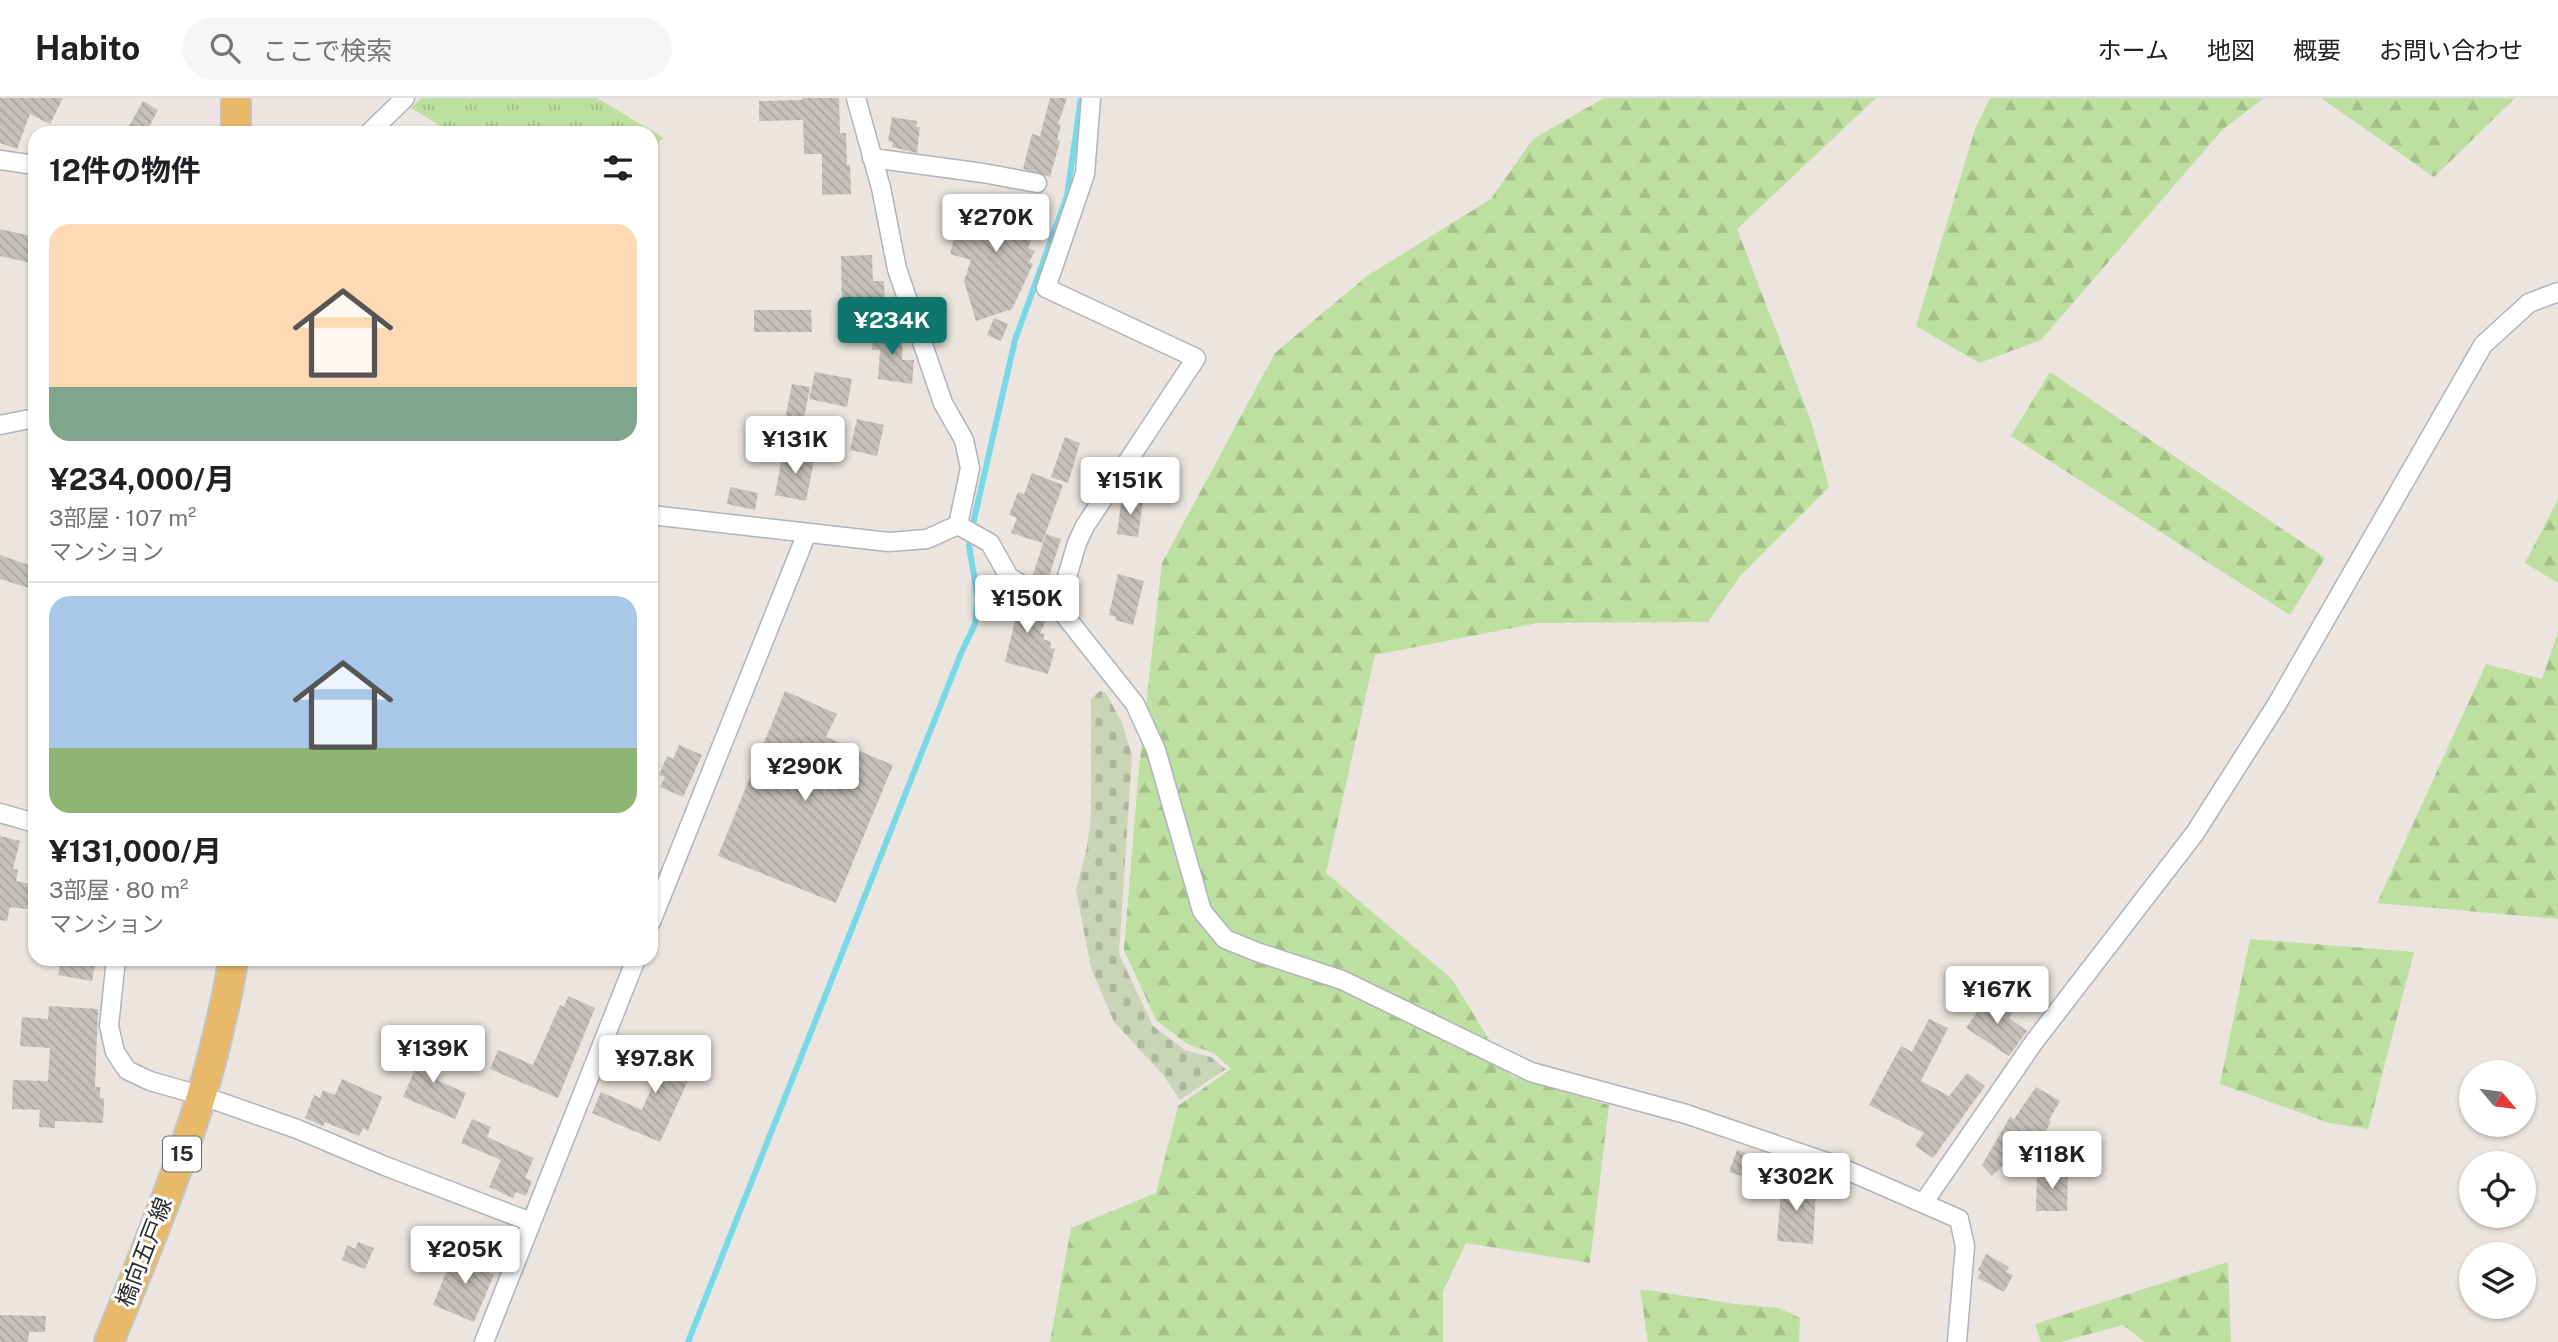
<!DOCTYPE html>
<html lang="ja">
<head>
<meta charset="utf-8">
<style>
	body { margin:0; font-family:"Public Sans","Noto Sans JP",sans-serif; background:#f6f6f6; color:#202124; height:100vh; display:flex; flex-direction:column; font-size:26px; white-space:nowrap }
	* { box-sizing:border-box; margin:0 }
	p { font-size:23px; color:#757577 }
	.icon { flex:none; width:38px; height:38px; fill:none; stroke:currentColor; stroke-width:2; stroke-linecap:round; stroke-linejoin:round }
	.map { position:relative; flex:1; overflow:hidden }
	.drawer { position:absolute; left:28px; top:28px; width:630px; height:840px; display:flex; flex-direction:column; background:#fff; border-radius:21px; box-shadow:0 2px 5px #0004 }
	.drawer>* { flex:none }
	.needle { width:46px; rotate:119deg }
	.fabs { position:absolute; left:2459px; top:962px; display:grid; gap:14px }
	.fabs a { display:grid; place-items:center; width:77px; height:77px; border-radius:50%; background:#fff; box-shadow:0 2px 5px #0004; font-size:35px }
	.price { position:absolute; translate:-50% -60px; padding:0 16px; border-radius:7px; background:#fff; color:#222; font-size:23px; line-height:46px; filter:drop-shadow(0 2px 4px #0008) }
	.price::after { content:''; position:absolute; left:50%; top:42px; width:21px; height:16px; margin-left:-10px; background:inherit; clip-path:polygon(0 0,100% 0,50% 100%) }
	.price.selected { background:#0f766e; color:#fff }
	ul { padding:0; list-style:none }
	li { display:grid; align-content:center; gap:14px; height:371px; padding:0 21px }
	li+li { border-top:2px solid #e0e0e0 }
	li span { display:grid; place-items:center; height:217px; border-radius:21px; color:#555 }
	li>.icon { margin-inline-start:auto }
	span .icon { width:126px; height:126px; fill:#fffc; stroke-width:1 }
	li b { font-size:30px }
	h2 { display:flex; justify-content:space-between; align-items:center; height:84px; padding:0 21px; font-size:30px }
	header { display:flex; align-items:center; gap:42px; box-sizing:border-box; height:98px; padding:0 35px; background:#fff; border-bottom:2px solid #e0e0e0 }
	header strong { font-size:33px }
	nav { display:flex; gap:38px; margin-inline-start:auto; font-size:24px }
	.search { width:490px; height:63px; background:#f6f6f6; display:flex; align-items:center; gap:18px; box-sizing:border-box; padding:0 24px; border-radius:38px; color:#757577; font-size:26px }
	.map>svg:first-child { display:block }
	.forest { fill:url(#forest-firs) }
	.cemetery { fill:url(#cemetery-stones) }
	.park { fill:url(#park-tufts) }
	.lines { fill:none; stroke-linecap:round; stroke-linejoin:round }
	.stream { stroke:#79d8e7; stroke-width:6 }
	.building { fill:url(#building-back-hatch) }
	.minor-casing { stroke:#afb3bb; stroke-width:21 }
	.primary-casing { stroke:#c4c4c4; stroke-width:32 }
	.minor { stroke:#fff; stroke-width:18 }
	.primary { stroke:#e8b968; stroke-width:28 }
	.labels { text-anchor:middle; stroke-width:6; stroke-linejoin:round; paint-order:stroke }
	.shield { fill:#fff; stroke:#6b6b6b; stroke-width:2 }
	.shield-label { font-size:21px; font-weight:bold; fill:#2c2c2c }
	.street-label { font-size:23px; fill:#2c2c2c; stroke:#fff }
</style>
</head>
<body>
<header>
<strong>Habito</strong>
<div class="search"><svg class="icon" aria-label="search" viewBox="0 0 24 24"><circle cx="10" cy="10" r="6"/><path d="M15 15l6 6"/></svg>ここで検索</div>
<nav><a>ホーム</a><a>地図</a><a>概要</a><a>お問い合わせ</a></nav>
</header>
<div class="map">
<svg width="2558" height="1244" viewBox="0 0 2558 1244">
	<defs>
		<pattern id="forest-firs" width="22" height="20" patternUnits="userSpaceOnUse" patternTransform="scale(1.75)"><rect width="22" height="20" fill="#bddf9f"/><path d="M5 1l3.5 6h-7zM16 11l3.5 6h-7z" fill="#a3c089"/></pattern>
		<pattern id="cemetery-stones" width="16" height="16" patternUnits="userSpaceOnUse" patternTransform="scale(1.75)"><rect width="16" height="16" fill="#cad5b7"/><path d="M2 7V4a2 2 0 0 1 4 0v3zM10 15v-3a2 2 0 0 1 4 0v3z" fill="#aeb79e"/></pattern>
		<pattern id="park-tufts" width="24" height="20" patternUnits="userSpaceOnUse" patternTransform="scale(1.75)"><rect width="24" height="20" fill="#bddf9f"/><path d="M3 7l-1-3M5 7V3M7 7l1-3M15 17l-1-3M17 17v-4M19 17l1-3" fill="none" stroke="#a3c089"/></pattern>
		<pattern id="building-back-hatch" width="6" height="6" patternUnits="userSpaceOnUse" patternTransform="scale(1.75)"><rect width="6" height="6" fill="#c5c0ba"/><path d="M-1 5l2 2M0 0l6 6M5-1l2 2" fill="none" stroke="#a9a5a0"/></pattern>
	</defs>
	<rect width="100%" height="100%" fill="#ece5df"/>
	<path class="forest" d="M1604 0H1876L1737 131 1811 323 1829 389 1740 478 1708 524 1538 525 1375 557 1326 775 1452 881 1511 978 1609 1007 1590 1165 1466 1145 1443 1193V1244H1050L1071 1130 1156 1095 1178 1008 1231 971 1214 955 1187 946 1156 922 1124 852 1138 680 1162 465 1275 255 1367 178 1491 101 1533 41Z
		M1990 0H2264L2222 32 2041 242 1979 265 1916 228 1975 31Z
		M2321 0H2515L2434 79Z
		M2050 274 2325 460 2290 517 2011 338Z
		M2558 401V485L2525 465Z
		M2558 534V821L2377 805 2486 566 2542 581Z
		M2250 841 2414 854 2368 1031 2329 1025 2220 986Z
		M2228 1164 2231 1244H2145L2123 1227 2060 1244H2041L2035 1226Z
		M1640 1191 1736 1206 1779 1210 1800 1220 1799 1244H1648Z"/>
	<path class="cemetery" d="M1100 593 1106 595 1122 625 1132 658 1119 856 1153 928 1185 952 1211 959 1226 971 1180 1002 1163 977 1114 924 1091 870 1076 792 1087 749 1091 718V601Z"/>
	<path class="park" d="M421 0H597L664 40 651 50V35H452L411 10Z"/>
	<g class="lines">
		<path class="stream" d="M688 1244 962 553 975 526 978 501 969 448 975 417 1015 242 1067 98 1081 0"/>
	</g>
	<path class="building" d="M0 0H63L50 26 30 16 17 51 0 45Z
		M802 0H839L840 35H846L847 67H850L851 96 822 97V56H804L803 22 759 23V3L802 2Z
		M1050 0H1067L1058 26 1061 27 1057 42 1060 43 1050 79 1023 71 1032 36 1040 38Z
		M143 3 158 12 146 35H125Z
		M892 19 917 23 916 29H920L917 55 892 49 893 44 888 43Z
		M974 97 1021 109 1022 106 1042 114 1028 150 1035 153 1029 164 1033 166 1012 211 976 223 964 183 971 162 950 156 956 132 964 134Z
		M0 131 35 139V166L0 158Z
		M872 157 873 183H884L885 212 842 213 841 158Z
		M754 212H811L812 234H754Z
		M994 220 1008 226 1001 243 987 237Z
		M873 233 903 234 902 262H914L912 286 878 281 880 252H872Z
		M815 274 852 281 847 309 809 301Z
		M792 286 810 289 801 336 783 332Z
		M857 321 884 327 877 358 850 352Z
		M1065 339 1080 345 1068 385 1051 379Z
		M788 351 811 355 809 362 814 363 806 403 775 397 781 364 785 365Z
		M1032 375 1063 387 1042 445 1011 435 1017 420 1009 417 1018 394 1024 396Z
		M730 389 758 395 755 412 727 406Z
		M1122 399 1143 402 1138 439 1117 436Z
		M1046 436 1061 441 1046 488 1032 480Z
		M0 457 35 469V492L0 481Z
		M1118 476 1144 483 1133 527 1115 522 1116 519 1109 517Z
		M1004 491 1043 513 1040 520 1046 523 1040 535 1045 536 1043 541 1051 544 1050 550 1055 551 1048 576 1005 564 1016 518 995 507Z
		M785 593 837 616 826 639 893 667 836 805 718 758Z
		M679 647 702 657 683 699 660 689 665 679 659 677 667 658 673 661Z
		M0 738 20 743 13 771 18 772 16 783 35 787V812L10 809 7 823 0 822Z
		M61 861H80L95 865 92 883 58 877Z
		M1990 896 2013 914 2009 920 2027 933 2009 958 1966 930Z
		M568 898 595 910 558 1000 490 971 498 952 533 967 560 907 564 909Z
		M49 908 98 911 95 989H100V1000H104L103 1025 55 1023V1030L39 1029 40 1012 12 1011 13 982 48 983 50 950 20 948 22 919 48 921Z
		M1929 921 1948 930 1921 983 1949 998 1967 975 1985 988 1933 1060 1915 1048 1924 1035 1869 1007 1901 948 1912 954Z
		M677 941 702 952 660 1044 592 1015 601 994 642 1012 655 982 650 980 659 958 664 961 669 950 672 951Z
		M417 947 447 960 437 982 466 995 455 1021 403 999 417 967 410 964Z
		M342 981 382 999 368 1033 363 1030 359 1038 325 1024 323 1028 305 1020 314 997 320 1000 323 992 335 997Z
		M2036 989 2060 1003 2049 1022 2051 1024 2034 1053 2010 1074 2003 1067 1992 1078 1982 1067 2010 1019 2014 1021Z
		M472 1021 491 1029 487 1039 534 1060 525 1080 532 1083 526 1098 516 1094 513 1100 489 1089 501 1062 461 1045Z
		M1737 1052 1754 1058 1747 1080 1729 1074Z
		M2037 1072 2068 1073 2067 1113H2036Z
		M1782 1079 1803 1081 1802 1092 1816 1093 1813 1146 1777 1143Z
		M358 1144 374 1150 365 1171 342 1162 347 1147 355 1151Z
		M469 1153 494 1163 489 1175 494 1177 474 1224 433 1207 452 1160 464 1165Z
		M1986 1156 2009 1169 2006 1174 2013 1177 2004 1194 1978 1180 1981 1174 1978 1172Z
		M0 1217 46 1218 45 1234H29L28 1244H0Z"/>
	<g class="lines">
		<defs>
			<path id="minor" d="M856 0 881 90 897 171 943 305 964 342 970 370 958 427
				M369 35 405 0
				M872 60 983 75 1037 85
				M0 62 35 67
				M0 327 35 320
				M651 417 889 444 927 441 958 427
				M958 427 990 445 1009 479 1058 509 1135 606 1156 652 1202 813 1225 841 1257 854 1342 882 1531 974 1686 1016 1835 1067 1959 1121 1965 1148 1957 1244
				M1058 509 1077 445 1085 428 1196 260 1046 190 1085 76 1091 0
				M0 715 35 725
				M651 824 807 435
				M116 861 109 928 115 954 127 972 150 983 203 998 297 1031 385 1068 531 1124
				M1924 1104 2034 944 2195 735 2277 606 2483 247 2529 205 2558 194
				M484 1244 636 861"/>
			<path id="primary" d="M236 0V35
				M109 1244C149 1144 192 1045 217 940 223 914 230 888 233 861"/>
		</defs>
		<use href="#minor" class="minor-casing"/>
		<use href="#primary" class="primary-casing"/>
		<use href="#minor" class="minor"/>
		<use href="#primary" class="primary"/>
	</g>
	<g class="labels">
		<rect class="shield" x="163" y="1038.5" width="38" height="35" rx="5"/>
		<g class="shield-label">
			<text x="182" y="1063">15</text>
		</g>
		<g class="street-label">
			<text transform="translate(144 1154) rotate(-69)" y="8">橋向五戸線</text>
		</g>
	</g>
</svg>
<div class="fabs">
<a><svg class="needle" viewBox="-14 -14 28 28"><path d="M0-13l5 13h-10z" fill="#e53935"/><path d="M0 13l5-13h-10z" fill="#757577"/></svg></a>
<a><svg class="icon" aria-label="locate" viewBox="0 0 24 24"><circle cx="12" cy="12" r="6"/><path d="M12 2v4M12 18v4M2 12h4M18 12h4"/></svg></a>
<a><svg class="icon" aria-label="layers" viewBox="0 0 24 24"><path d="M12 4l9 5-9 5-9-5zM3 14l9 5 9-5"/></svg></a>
</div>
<b class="price" style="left:996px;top:156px">¥270K</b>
<b class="price selected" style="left:892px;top:259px">¥234K</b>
<b class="price" style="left:795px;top:378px">¥131K</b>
<b class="price" style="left:1130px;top:419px">¥151K</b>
<b class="price" style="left:1027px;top:537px">¥150K</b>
<b class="price" style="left:805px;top:705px">¥290K</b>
<b class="price" style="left:1997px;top:928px">¥167K</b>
<b class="price" style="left:433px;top:987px">¥139K</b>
<b class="price" style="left:655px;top:997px">¥97.8K</b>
<b class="price" style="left:2052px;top:1093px">¥118K</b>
<b class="price" style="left:1796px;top:1115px">¥302K</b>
<b class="price" style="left:465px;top:1188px">¥205K</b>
<section class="drawer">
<h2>12件の物件<svg class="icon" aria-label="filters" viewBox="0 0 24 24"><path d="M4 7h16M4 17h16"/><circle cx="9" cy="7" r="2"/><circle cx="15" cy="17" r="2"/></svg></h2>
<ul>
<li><span style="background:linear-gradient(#ffd9b3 75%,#7fa58c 0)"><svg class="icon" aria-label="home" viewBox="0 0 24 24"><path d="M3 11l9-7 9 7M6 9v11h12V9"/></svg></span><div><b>¥234,000/月</b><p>3部屋 · 107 m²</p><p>マンション</p></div></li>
<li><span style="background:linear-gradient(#a9c7e8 70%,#8fb573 0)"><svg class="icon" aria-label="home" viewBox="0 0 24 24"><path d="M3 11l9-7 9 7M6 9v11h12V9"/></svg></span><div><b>¥131,000/月</b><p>3部屋 · 80 m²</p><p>マンション</p></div></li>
</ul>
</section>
</div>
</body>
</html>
